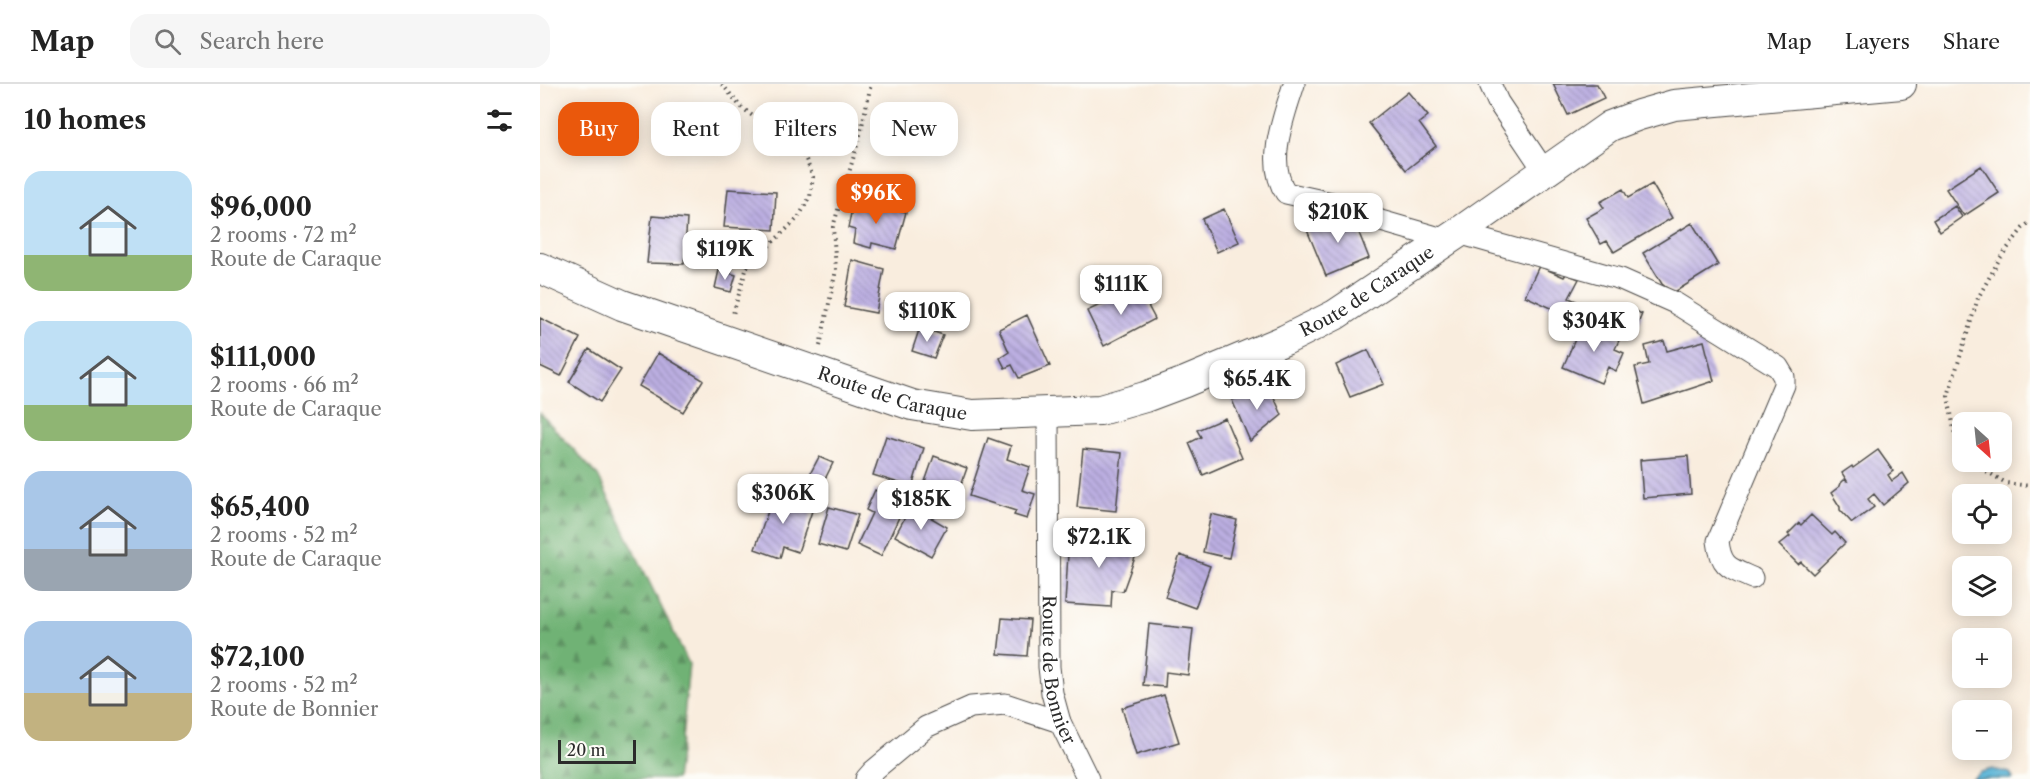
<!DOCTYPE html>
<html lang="en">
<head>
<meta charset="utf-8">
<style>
	body { margin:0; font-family:"Libre Caslon Text",serif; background:#f6f6f6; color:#222; height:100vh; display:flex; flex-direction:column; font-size:22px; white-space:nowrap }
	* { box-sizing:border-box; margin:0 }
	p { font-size:20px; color:#767676 }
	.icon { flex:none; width:33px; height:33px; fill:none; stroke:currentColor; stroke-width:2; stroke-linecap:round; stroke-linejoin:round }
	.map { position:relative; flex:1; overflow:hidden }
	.drawer { display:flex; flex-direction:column; background:#fff; width:540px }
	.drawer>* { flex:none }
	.top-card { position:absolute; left:18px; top:18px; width:570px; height:54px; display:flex; gap:12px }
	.needle { width:39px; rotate:153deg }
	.tools { position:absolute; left:1412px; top:328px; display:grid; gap:12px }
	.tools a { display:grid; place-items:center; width:60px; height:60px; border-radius:12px; background:#fff; box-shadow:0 3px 15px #0003; font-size:30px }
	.scale { position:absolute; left:18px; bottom:15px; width:78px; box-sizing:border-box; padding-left:6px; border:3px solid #2b2b2b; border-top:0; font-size:16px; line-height:21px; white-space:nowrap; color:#2b2b2b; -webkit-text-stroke:4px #fdfcf7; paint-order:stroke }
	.price { position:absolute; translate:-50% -51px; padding:0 14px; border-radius:12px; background:#fff; color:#222; font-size:20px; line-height:39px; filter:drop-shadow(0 2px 3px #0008) }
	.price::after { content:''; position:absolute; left:50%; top:36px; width:18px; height:14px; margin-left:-9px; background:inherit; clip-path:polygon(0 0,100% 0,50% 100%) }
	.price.on { background:#ea580c; color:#fff }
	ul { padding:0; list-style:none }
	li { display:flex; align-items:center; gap:18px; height:150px; padding:0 24px }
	li span { display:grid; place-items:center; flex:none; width:168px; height:120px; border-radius:18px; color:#555 }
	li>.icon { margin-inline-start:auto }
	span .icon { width:72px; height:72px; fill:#fffc; stroke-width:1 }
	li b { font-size:26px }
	h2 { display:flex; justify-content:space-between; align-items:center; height:72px; padding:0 24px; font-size:26px }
	.pill { padding:0 21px; border-radius:18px; background:#fff; box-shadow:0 3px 15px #0003; font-size:21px; line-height:54px }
	.pill.on { background:#ea580c; color:#fff }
	header { display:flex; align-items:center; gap:36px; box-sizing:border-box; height:84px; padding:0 30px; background:#fff; border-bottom:2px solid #e0e0e0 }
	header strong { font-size:28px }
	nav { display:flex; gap:33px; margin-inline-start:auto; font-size:21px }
	.search { width:420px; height:54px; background:#f6f6f6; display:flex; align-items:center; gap:15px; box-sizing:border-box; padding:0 21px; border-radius:18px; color:#767676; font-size:22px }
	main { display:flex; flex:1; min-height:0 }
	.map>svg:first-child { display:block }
	.forest { fill:url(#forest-firs); stroke:#4e6e50; stroke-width:1.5 }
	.water { fill:url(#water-waves); stroke:#447182; stroke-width:1.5 }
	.building { fill:url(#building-back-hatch) }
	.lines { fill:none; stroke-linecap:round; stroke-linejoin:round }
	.street-casing { stroke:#4a4846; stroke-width:23 }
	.secondary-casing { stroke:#4a4846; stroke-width:32 }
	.path { stroke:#4a4846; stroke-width:4; stroke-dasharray:1.5 4.5; stroke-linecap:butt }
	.street { stroke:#fff; stroke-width:21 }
	.secondary { stroke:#fff; stroke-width:30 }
	.labels { text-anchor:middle; stroke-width:4.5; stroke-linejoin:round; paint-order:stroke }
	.street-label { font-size:18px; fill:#2b2b2b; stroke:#fdfcf7 }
</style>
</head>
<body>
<header>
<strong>Map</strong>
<div class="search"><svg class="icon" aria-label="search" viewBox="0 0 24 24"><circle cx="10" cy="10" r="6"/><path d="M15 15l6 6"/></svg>Search here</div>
<nav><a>Map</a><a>Layers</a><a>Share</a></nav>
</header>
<main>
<section class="drawer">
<h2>10 homes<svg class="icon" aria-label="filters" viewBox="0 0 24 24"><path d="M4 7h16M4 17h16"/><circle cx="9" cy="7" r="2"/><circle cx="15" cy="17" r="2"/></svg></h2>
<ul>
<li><span style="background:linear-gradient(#bfe0f5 70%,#8fb573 0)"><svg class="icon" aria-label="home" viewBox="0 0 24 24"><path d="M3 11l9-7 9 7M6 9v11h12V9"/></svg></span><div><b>$96,000</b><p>2 rooms · 72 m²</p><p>Route de Caraque</p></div></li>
<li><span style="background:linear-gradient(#bfe0f5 70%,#8fb573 0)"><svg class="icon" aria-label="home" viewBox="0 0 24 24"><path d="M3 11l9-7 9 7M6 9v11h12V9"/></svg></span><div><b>$111,000</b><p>2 rooms · 66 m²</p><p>Route de Caraque</p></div></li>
<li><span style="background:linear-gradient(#a9c7e8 65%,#9aa5b1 0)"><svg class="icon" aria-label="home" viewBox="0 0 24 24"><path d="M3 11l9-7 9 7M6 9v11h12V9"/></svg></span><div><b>$65,400</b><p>2 rooms · 52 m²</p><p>Route de Caraque</p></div></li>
<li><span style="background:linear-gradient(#a9c7e8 60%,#c2b280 0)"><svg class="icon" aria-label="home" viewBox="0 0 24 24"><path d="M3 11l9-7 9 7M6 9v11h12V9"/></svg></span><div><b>$72,100</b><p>2 rooms · 52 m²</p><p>Route de Bonnier</p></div></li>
</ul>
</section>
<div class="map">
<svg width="1490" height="695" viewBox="0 0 1490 695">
	<defs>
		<pattern id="forest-firs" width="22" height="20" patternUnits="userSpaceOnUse" patternTransform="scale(1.5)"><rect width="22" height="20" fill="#70b275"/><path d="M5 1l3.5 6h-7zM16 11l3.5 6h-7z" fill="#5c9160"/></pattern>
		<pattern id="water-waves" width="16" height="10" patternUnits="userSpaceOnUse" patternTransform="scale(1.5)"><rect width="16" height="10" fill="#5cb7da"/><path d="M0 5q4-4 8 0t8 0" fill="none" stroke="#4c95b1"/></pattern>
		<pattern id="building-back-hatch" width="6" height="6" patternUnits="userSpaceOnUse" patternTransform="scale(1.5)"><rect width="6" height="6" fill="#bcafe2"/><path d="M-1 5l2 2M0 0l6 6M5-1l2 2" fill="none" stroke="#998fb7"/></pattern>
	</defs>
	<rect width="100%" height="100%" fill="#fdfcf7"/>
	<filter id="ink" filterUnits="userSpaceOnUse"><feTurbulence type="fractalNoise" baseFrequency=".0167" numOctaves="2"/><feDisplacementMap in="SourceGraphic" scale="12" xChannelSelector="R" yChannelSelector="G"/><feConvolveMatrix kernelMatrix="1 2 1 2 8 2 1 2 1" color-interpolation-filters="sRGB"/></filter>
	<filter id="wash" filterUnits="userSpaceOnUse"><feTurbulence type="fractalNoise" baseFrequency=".008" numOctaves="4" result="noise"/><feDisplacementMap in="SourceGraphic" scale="24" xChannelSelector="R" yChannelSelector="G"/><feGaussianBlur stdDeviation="1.35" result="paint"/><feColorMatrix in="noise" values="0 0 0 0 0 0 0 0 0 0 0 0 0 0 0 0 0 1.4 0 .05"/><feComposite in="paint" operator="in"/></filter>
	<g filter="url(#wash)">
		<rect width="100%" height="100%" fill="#f9edde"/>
		<path class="forest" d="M0 329 58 392 149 580 142 656 136 695H0Z"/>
		<path class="water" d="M1452 685 1470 689 1473 695H1432L1441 688Z"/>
		<g id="blocks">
			<path class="building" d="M1013 0H1057L1064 14 1028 31Z
				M868 8 888 32 879 39 896 62 866 86 829 39Z
				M1441 82 1459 109 1424 132 1406 105Z
				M1112 100 1132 134 1074 168 1067 157 1061 160 1046 134 1064 124 1060 118 1083 105 1088 114Z
				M188 105 236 108 234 146 184 143Z
				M314 115 366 128 356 165 332 159 331 164 313 159 315 146 308 144Z
				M1415 122 1422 133 1400 148 1393 136Z
				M684 125 699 158 677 168 662 135Z
				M811 129 829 174 786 192 767 146Z
				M112 132 147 135 144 180 107 179Z
				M1152 139 1178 181 1133 209 1122 200 1103 169Z
				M312 176 344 185 336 229 304 223Z
				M999 182 1024 193 1026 190 1039 195 1029 214 1041 219 1032 235 1022 229 985 212Z
				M179 186 196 191 191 208 175 204Z
				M598 203 615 235 564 262 547 227Z
				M1084 222 1102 230 1093 252 1075 244Z
				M487 231 510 282 479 294 472 281 465 284 460 274 469 268 459 245Z
				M0 234 40 254 21 292 0 282Z
				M1043 237 1080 254 1075 265 1084 269 1076 287 1068 283 1061 299 1023 283Z
				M380 243 403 251 394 274 372 267Z
				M1124 257 1127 267 1164 257 1174 297 1104 320 1095 283 1109 280 1105 262Z
				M49 265 81 286 60 318 29 298Z
				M828 266 844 300 810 313 796 281Z
				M118 269 163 296 143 328 99 302Z
				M728 300 742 331 710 357 692 316Z
				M685 334 702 374 663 391 649 359 661 353 657 346Z
				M346 352 384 364 372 403 333 391Z
				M448 354 471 362 467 375 490 383 482 406 495 410 487 435 474 431 476 427 429 412Z
				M543 365 582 369 576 427 537 423Z
				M1338 366 1353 387 1348 391 1352 397 1363 389 1369 399 1343 421 1334 410 1328 415 1334 423 1312 439 1300 426V423L1291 409 1300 402 1301 399 1304 396 1307 397 1302 389 1312 382 1313 384Z
				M394 372 427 384 413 424 380 412Z
				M1148 372 1151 410 1103 414 1100 376Z
				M279 373 293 379 283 399 269 392Z
				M236 404 259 412 256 422 272 427 258 468 243 463 240 474 215 465Z
				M335 406 365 420 341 472 317 461 332 429 326 426Z
				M371 422 407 443 391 472 355 452Z
				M289 423 318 431 306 468 278 460Z
				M671 430 697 436 689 474 663 468Z
				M1271 431 1292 451 1295 448 1305 459 1273 490 1261 478 1258 480 1239 461 1250 452 1248 450 1259 439 1261 441Z
				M537 450 602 454 583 507 572 506 571 523 525 520 528 470 536 471Z
				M640 471 670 482 655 524 625 513Z
				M462 534 490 536 487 572 458 570Z
				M609 540 653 545 648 591 626 588 625 603 603 601Z
				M624 611 639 658 596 671 582 624Z"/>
		</g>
	</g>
	<g filter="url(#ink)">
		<use href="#blocks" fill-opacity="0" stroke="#4a4846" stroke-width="1.5"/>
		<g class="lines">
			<defs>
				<g id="street">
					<path d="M754 0C744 32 725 79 746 109L796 120 841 137 907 156"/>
					<path d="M950 0 958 18 1005 88"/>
					<path d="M918 149 1081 195 1135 219 1238 283 1244 293V301L1178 457C1181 483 1189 484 1212 494"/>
					<path id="s1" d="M508 327 509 583 512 609 520 638 548 695"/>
					<path d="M326 695 333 687 386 643 431 623 465 620 520 638"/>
				</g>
				<g id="secondary">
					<path id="s2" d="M0 184 82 221 372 321 432 331 560 326 605 313 645 298 745 256 795 231 918 149 1070 42 1099 31 1134 21 1361 0"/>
				</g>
			</defs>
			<use href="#street" class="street-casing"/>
			<use href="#secondary" class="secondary-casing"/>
			<path class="path" d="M182 0 200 22 265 73 273 93 270 113 258 134 207 183 193 230
				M280 262 296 186 293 143 320 51 331 0
				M1422 365 1415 351 1408 312 1438 214 1460 174 1483 144 1490 138
				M1431 378 1466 399 1490 402"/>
			<use href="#street" class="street"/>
			<use href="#secondary" class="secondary"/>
		</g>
	</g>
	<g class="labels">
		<g class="street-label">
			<text dy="6" stroke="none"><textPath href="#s2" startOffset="879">Route de Caraque</textPath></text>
			<text dy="6" stroke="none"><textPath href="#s2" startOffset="375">Route de Caraque</textPath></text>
			<text dy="6" stroke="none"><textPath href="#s1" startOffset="260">Route de Bonnier</textPath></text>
		</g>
	</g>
</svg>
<div class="tools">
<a><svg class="needle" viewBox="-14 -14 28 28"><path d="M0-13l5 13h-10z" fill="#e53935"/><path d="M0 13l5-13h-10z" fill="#767676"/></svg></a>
<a><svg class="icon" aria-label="locate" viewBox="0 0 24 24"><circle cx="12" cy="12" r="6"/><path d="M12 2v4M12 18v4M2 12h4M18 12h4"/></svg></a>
<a><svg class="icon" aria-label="layers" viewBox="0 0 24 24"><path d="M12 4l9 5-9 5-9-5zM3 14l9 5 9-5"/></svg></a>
<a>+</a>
<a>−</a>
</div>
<div class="scale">20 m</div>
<b class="price on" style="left:336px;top:141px">$96K</b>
<b class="price" style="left:798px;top:160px">$210K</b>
<b class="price" style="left:185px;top:197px">$119K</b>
<b class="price" style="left:581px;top:232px">$111K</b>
<b class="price" style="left:387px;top:259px">$110K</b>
<b class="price" style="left:1054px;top:269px">$304K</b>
<b class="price" style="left:717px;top:327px">$65.4K</b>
<b class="price" style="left:243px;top:441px">$306K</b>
<b class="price" style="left:381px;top:447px">$185K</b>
<b class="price" style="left:559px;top:485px">$72.1K</b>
<div class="top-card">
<a class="pill on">Buy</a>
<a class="pill">Rent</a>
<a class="pill">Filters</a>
<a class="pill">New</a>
</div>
</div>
</main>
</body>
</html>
